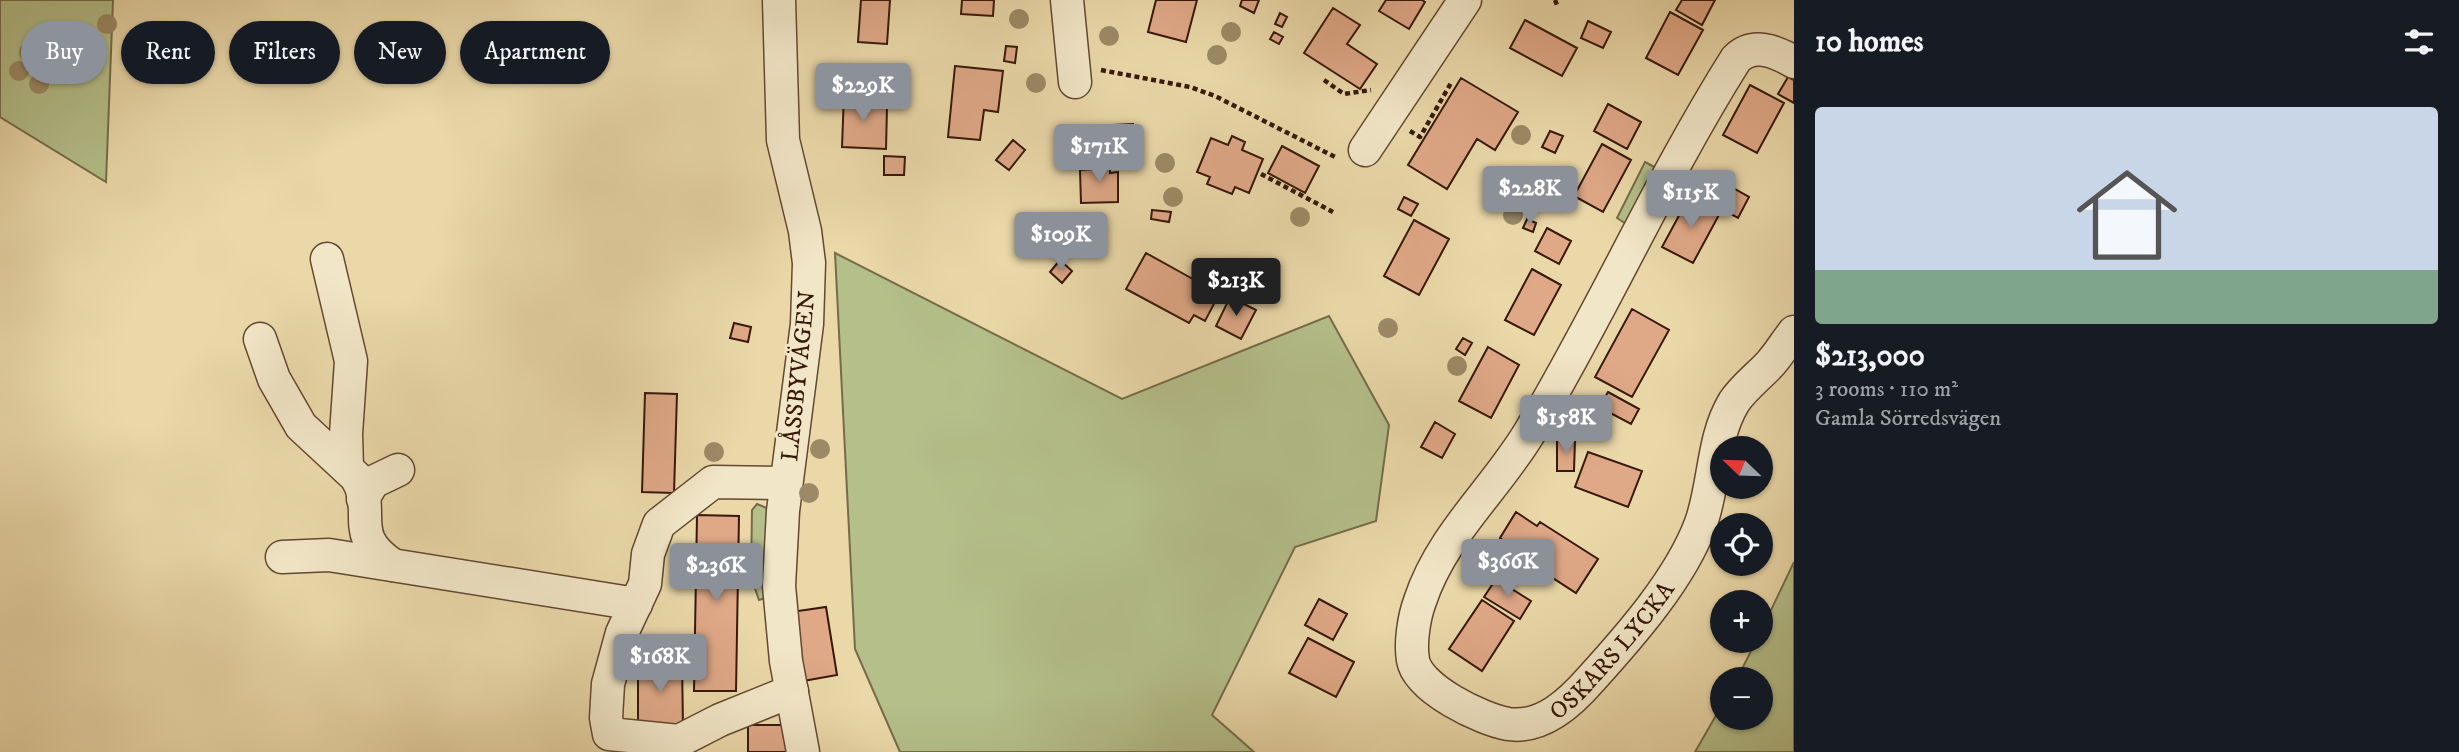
<!DOCTYPE html>
<html lang="en">
<head>
<meta charset="utf-8">
<style>
	body { margin:0; font-family:"IM FELL DW Pica",serif; background:#242831; color:#f1f3f6; height:100vh; display:flex; flex-direction:column; font-size:26px; white-space:nowrap }
	* { box-sizing:border-box; margin:0 }
	p { font-size:23px; color:#9ea1a6 }
	.icon { flex:none; width:38px; height:38px; fill:none; stroke:currentColor; stroke-width:2; stroke-linecap:round; stroke-linejoin:round }
	.map { position:relative; flex:1; overflow:hidden }
	.drawer { display:flex; flex-direction:column; background:#171b24; width:665px }
	.drawer>* { flex:none }
	.hud { position:absolute; left:21px; top:21px; width:665px; height:63px; display:flex; gap:14px }
	.needle { width:46px; rotate:293deg }
	.buttons { position:absolute; left:1710px; top:436px; display:grid; gap:14px }
	.buttons a { display:grid; place-items:center; width:63px; height:63px; border-radius:50%; background:#171b24; box-shadow:0 2px 5px #0004; font-size:35px }
	.price { position:absolute; translate:-50% -60px; padding:0 16px; border-radius:7px; background:#8c9099; color:#fff; font-size:23px; line-height:46px; filter:drop-shadow(0 2px 4px #0008) }
	.price::after { content:''; position:absolute; left:50%; top:42px; width:21px; height:16px; margin-left:-10px; background:inherit; clip-path:polygon(0 0,100% 0,50% 100%) }
	.price.on { background:#222; color:#fff }
	ul { padding:0; list-style:none }
	li { display:grid; align-content:center; gap:14px; height:371px; padding:0 21px }
	li+li { border-top:2px solid #363941 }
	li span { display:grid; place-items:center; height:217px; border-radius:7px; color:#555 }
	li>.icon { margin-inline-start:auto }
	span .icon { width:126px; height:126px; fill:#fffc; stroke-width:1 }
	li b { font-size:30px }
	h2 { display:flex; justify-content:space-between; align-items:center; height:84px; padding:0 21px; font-size:30px }
	.chip { padding:0 24px; border-radius:32px; background:#171b24; box-shadow:0 2px 5px #0004; font-size:24px; line-height:63px }
	.chip.on { background:#8c9099; color:#fff }
	main { display:flex; flex:1; min-height:0 }
	.map>svg:first-child { display:block }
	.green { fill:#b4bf8a; stroke:#766c4a; stroke-width:2 }
	.building { fill:#dfa887; stroke:#371809; stroke-width:2 }
	.lines { fill:none; stroke-linecap:round; stroke-linejoin:round }
	.minor-casing { stroke:#644831; stroke-width:35 }
	.path { stroke:#371809; stroke-width:4.5; stroke-dasharray:5 3.5; stroke-linecap:butt }
	.minor { stroke:#f1e6c7; stroke-width:32 }
	.tree { fill:#9c8a66 }
	.labels { text-anchor:middle; stroke-width:6; stroke-linejoin:round; paint-order:stroke }
	.street-label { font-size:24px; fill:#371809; stroke:#f1e6c7 }
</style>
</head>
<body>
<main>
<div class="map">
<svg width="1794" height="752" viewBox="0 0 1794 752">
	<rect width="100%" height="100%" fill="#ead8a9"/>
	<filter id="stains"><feTurbulence type="fractalNoise" baseFrequency=".00286" numOctaves="4"/><feColorMatrix values="0 0 0 0 .2 0 0 0 0 .09 0 0 0 0 .02 0 0 0 .5 -.17"/></filter>
	<radialGradient id="worn" r=".72"><stop offset=".6" stop-color="#630" stop-opacity="0"/><stop offset="1" stop-color="#630" stop-opacity=".3"/></radialGradient>
	<path class="green" d="M0 0H113L106 182 0 117Z
		M1645 162 1660 170 1631 227 1617 218Z
		M835 253 1122 399 1329 316 1389 425 1376 521 1295 547 1212 715 1254 752H900L855 649Z
		M757 504 769 509 768 597 759 600 751 577 752 510Z
		M1794 562V752H1695L1722 705V718H1760V679H1737L1756 641 1760 640 1761 631Z"/>
	<path class="building" d="M861 0H890L887 44 858 42Z
		M962 0H994L993 16 961 14Z
		M1156 0H1197L1186 42 1148 32Z
		M1242 0H1259L1254 13 1240 6Z
		M1386 0H1422L1425 2 1409 29 1379 11Z
		M1682 0H1715L1702 25 1676 10Z
		M1333 8 1360 25 1347 44 1377 64 1360 89 1304 53Z
		M1670 12 1703 30 1678 75 1646 58Z
		M1280 13 1287 17 1282 27 1275 24Z
		M1525 20 1577 48 1562 76 1510 48Z
		M1588 21 1611 32 1603 48 1581 38Z
		M1274 32 1283 37 1279 44 1270 39Z
		M1006 46 1017 47 1015 63 1004 61Z
		M955 66 1003 71 998 112 984 110 980 140 948 137Z
		M1788 77 1794 80V103L1778 94Z
		M1461 78 1518 112 1495 150 1477 139 1447 189 1408 165Z
		M1750 85 1784 103 1757 153 1723 135Z
		M844 93 870 94 869 107 887 108 886 149 842 147Z
		M1608 104 1641 122 1627 149 1594 131Z
		M1133 124 1134 148 1114 149 1113 125Z
		M1550 131 1563 136 1555 153 1542 147Z
		M1232 136 1245 142 1242 150 1263 159 1249 193 1235 187 1232 194 1207 184 1210 177 1197 172 1211 138 1228 145Z
		M1013 140 1025 150 1009 170 996 160Z
		M1602 144 1631 160 1603 212 1574 196Z
		M1282 146 1319 166 1305 193 1268 173Z
		M884 156 905 157 904 175H884Z
		M1110 161V173L1118 172V202L1081 203 1080 170 1093 169V162Z
		M1710 175 1749 197 1738 218 1698 196Z
		M1404 197 1418 204 1411 216 1398 209Z
		M1689 197 1720 213 1693 263 1662 247Z
		M1152 210 1171 212 1169 222 1151 219Z
		M1527 219 1536 223 1533 232 1523 228Z
		M1414 220 1449 239 1419 295 1384 276Z
		M1547 228 1571 241 1559 264 1535 251Z
		M1146 253 1209 288 1204 296 1215 302 1205 321 1194 315 1189 323 1126 289Z
		M1060 260 1072 271 1062 283 1050 272Z
		M1532 269 1561 285 1534 335 1505 320Z
		M1230 297 1256 310 1241 339 1216 326Z
		M1632 309 1669 330 1632 397 1595 377Z
		M734 323 751 327 748 342 730 338Z
		M1463 338 1472 343 1465 355 1456 349Z
		M1488 347 1519 365 1491 418 1459 401Z
		M1608 392 1639 409 1631 424 1599 407Z
		M645 393 677 394 674 493 642 492Z
		M1435 422 1455 434 1442 458 1421 447Z
		M1557 438 1575 439 1574 471H1557Z
		M1588 452 1642 471 1628 507 1575 487Z
		M1516 512 1537 526 1540 522 1598 559 1576 593 1519 556 1521 552 1500 538Z
		M697 515 739 516 736 691H694Z
		M1496 579 1531 601 1520 619 1484 597Z
		M1319 599 1347 614 1333 640 1305 625Z
		M1482 600 1514 621 1482 671 1449 649Z
		M826 607 837 675 803 681 791 612Z
		M1308 638 1354 662 1336 697 1289 673Z
		M682 659 683 728 638 729V660Z
		M748 725H789V752H748Z"/>
	<g class="lines">
		<defs>
			<g id="minor">
				<path d="M779 0 783 140 805 231 809 263 807 324 783 511 779 586 786 661 803 752"/>
				<path d="M1067 0 1075 82"/>
				<path id="s1" d="M1794 62C1775 51 1753 42 1736 59 1661 178 1604 308 1531 430 1497 488 1442 534 1420 601 1414 617 1410 643 1413 660 1418 689 1481 719 1508 724 1542 729 1570 703 1591 679 1630 636 1681 578 1701 523 1715 484 1712 438 1734 402 1743 388 1759 376 1770 364 1779 354 1786 342 1794 332"/>
				<path d="M1365 150 1465 0"/>
				<path d="M327 259 351 361 346 434 347 468"/>
				<path d="M260 339 274 379 301 426 356 477C378 512 346 534 393 565"/>
				<path d="M786 483 713 482 659 524 648 554 645 584 622 633 608 684 606 718 609 734 679 741 720 720 792 691"/>
				<path d="M363 499 373 482 398 470"/>
				<path d="M282 557 329 555 636 604"/>
			</g>
		</defs>
		<use href="#minor" class="minor-casing"/>
		<path class="path" d="M1555 0 1557 5
			M1101 70 1190 87 1215 96 1337 158
			M1324 80 1344 94 1371 90
			M1410 131 1420 137 1451 83
			M1261 174 1333 212"/>
		<use href="#minor" class="minor"/>
	</g>
	<g class="tree">
		<circle cx="1019" cy="19" r="10"/>
		<circle cx="107" cy="24" r="10"/>
		<circle cx="1231" cy="32" r="10"/>
		<circle cx="1109" cy="36" r="10"/>
		<circle cx="29" cy="52" r="10"/>
		<circle cx="1217" cy="55" r="10"/>
		<circle cx="19" cy="71" r="10"/>
		<circle cx="1036" cy="83" r="10"/>
		<circle cx="39" cy="84" r="10"/>
		<circle cx="1521" cy="135" r="10"/>
		<circle cx="1165" cy="163" r="10"/>
		<circle cx="1525" cy="192" r="10"/>
		<circle cx="1173" cy="197" r="10"/>
		<circle cx="1513" cy="215" r="10"/>
		<circle cx="1300" cy="217" r="10"/>
		<circle cx="1388" cy="328" r="10"/>
		<circle cx="1457" cy="366" r="10"/>
		<circle cx="820" cy="449" r="10"/>
		<circle cx="714" cy="452" r="10"/>
		<circle cx="809" cy="493" r="10"/>
	</g>
	<g class="labels">
		<g class="street-label">
			<text transform="translate(798 376) rotate(-84)" y="8">LÅSSBYVÄGEN</text>
			<text dy="8" stroke="none"><textPath href="#s1" startOffset="1004">OSKARS LYCKA</textPath></text>
		</g>
	</g>
	<rect width="100%" height="100%" filter="url(#stains)"/>
	<rect width="100%" height="100%" fill="url(#worn)"/>
</svg>
<div class="buttons">
<a><svg class="needle" viewBox="-14 -14 28 28"><path d="M0-13l5 13h-10z" fill="#e53935"/><path d="M0 13l5-13h-10z" fill="#9ea1a6"/></svg></a>
<a><svg class="icon" aria-label="locate" viewBox="0 0 24 24"><circle cx="12" cy="12" r="6"/><path d="M12 2v4M12 18v4M2 12h4M18 12h4"/></svg></a>
<a>+</a>
<a>−</a>
</div>
<b class="price" style="left:863px;top:123px">$229K</b>
<b class="price" style="left:1099px;top:184px">$171K</b>
<b class="price" style="left:1530px;top:226px">$228K</b>
<b class="price" style="left:1691px;top:230px">$115K</b>
<b class="price" style="left:1061px;top:272px">$109K</b>
<b class="price on" style="left:1236px;top:318px">$213K</b>
<b class="price" style="left:1566px;top:455px">$158K</b>
<b class="price" style="left:1508px;top:599px">$366K</b>
<b class="price" style="left:716px;top:603px">$236K</b>
<b class="price" style="left:660px;top:694px">$168K</b>
<div class="hud">
<a class="chip on">Buy</a>
<a class="chip">Rent</a>
<a class="chip">Filters</a>
<a class="chip">New</a>
<a class="chip">Apartment</a>
</div>
</div>
<section class="drawer">
<h2>10 homes<svg class="icon" aria-label="filters" viewBox="0 0 24 24"><path d="M4 7h16M4 17h16"/><circle cx="9" cy="7" r="2"/><circle cx="15" cy="17" r="2"/></svg></h2>
<ul>
<li><span style="background:linear-gradient(#c9d6e8 75%,#7fa58c 0)"><svg class="icon" aria-label="home" viewBox="0 0 24 24"><path d="M3 11l9-7 9 7M6 9v11h12V9"/></svg></span><div><b>$213,000</b><p>3 rooms · 110 m²</p><p>Gamla Sörredsvägen</p></div></li>
</ul>
</section>
</main>
</body>
</html>
